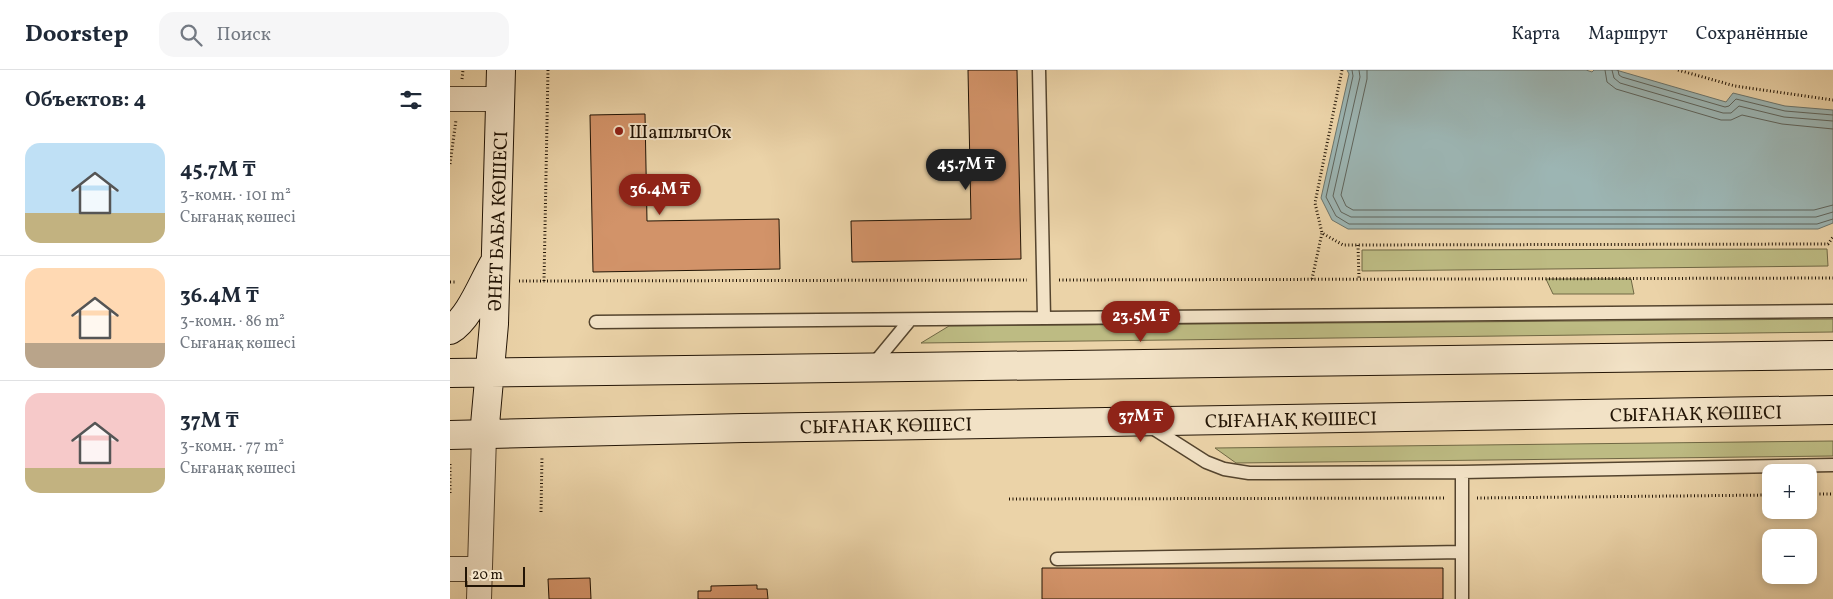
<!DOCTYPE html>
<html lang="ru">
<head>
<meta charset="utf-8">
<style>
	body { margin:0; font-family:Vollkorn,serif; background:#f6f6f7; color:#1f2937; height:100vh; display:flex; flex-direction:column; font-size:19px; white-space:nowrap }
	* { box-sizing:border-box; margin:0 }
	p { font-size:16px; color:#747a83 }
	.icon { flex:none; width:28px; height:28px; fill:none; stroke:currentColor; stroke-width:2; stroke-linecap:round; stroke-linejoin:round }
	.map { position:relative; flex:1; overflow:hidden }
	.drawer { display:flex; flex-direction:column; background:#fff; width:450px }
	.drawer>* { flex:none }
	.tools { position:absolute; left:1312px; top:394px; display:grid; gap:10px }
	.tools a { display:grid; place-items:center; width:55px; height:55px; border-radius:10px; background:#fff; box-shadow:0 2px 8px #0003; font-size:25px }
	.scale { position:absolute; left:15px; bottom:12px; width:60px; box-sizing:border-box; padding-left:5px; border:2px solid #221405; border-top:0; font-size:14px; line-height:18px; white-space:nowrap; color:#221405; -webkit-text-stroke:4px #f2e2c6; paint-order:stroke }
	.price { position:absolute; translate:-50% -42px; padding:0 11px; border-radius:18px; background:#8f2418; color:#fff; font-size:16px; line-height:32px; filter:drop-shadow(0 1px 2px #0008) }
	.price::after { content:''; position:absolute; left:50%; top:30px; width:15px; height:11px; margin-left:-8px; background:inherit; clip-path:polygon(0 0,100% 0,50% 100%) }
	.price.active { background:#222; color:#fff }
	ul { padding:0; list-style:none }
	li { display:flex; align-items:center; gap:15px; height:125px; padding:0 25px }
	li+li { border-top:1px solid #e0e1e3 }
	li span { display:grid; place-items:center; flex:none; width:140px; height:100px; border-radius:15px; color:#555 }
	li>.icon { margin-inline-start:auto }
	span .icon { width:60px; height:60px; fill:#fffc; stroke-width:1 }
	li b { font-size:21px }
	h2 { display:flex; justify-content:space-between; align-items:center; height:60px; padding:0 25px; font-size:21px }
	header { display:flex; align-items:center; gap:30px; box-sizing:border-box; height:70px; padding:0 25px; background:#fff; border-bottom:1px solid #e0e1e3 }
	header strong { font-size:24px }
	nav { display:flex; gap:28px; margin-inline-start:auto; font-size:18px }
	.search { width:350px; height:45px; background:#f6f6f7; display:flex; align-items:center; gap:12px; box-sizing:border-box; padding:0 18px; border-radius:15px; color:#747a83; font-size:19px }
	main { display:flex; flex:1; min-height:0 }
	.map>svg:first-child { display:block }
	.green { fill:#bdbb83; stroke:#706844 }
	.water { fill:#9cb5b3; stroke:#6b756d }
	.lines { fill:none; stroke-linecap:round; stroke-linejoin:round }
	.shore { stroke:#5f645c; stroke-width:1 }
	.building { fill:#d29369; stroke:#221405 }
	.lane-casing { stroke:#54442e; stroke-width:15 }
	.street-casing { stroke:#54442e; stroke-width:26 }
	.secondary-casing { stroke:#221405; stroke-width:30 }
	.path { stroke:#221405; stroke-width:3; stroke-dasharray:1 2.5; stroke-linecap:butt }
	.lane { stroke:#f2e2c6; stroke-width:12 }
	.street { stroke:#f2e2c6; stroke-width:24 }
	.secondary { stroke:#f2e2c6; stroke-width:28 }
	.poi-dot { fill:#8f2418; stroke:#f2e2c6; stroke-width:2 }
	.labels { text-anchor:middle; stroke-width:4; stroke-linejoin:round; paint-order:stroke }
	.poi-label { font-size:19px; fill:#221405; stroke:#f2e2c6; text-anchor:start }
	.street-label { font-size:19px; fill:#221405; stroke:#f2e2c6 }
</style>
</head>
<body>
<header>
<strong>Doorstep</strong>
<div class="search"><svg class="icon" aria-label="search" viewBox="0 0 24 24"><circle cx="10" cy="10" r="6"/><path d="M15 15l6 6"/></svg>Поиск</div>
<nav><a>Карта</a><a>Маршрут</a><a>Сохранённые</a></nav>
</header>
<main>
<section class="drawer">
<h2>Объектов: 4<svg class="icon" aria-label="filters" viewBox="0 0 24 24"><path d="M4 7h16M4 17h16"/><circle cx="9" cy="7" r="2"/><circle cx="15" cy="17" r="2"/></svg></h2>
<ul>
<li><span style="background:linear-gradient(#bfe0f5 70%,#c2b280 0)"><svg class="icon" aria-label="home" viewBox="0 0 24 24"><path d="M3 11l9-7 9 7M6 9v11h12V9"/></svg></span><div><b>45.7M ₸</b><p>3-комн. · 101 m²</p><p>Сығанақ көшесі</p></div></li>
<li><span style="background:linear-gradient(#ffd9b3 75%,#b9a48a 0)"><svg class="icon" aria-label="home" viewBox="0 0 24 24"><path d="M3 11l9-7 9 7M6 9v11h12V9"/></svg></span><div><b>36.4M ₸</b><p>3-комн. · 86 m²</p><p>Сығанақ көшесі</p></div></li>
<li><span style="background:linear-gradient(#f6c9c9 75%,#c2b280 0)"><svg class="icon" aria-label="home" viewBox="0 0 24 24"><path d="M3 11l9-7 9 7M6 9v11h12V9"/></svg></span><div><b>37M ₸</b><p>3-комн. · 77 m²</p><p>Сығанақ көшесі</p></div></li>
</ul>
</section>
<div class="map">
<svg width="1383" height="529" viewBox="0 0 1383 529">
	<rect width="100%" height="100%" fill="#ebd3a8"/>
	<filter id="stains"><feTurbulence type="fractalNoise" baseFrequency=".004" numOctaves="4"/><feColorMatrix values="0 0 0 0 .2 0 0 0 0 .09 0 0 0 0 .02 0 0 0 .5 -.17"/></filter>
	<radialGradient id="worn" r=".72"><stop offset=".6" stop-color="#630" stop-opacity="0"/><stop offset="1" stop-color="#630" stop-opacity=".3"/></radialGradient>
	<path class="green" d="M1377 179 1378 196 912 201V180Z
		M1096 209H1181L1184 224H1103Z
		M1383 249V262L471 273 499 256Z
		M1383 371V386L786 393 765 378Z"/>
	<path class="water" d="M897 0H1136L1142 2 1144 0H1166L1276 32 1283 23 1335 36 1383 40V153L1368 159H898L882 150 871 128 899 4Z"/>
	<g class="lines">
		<path class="shore" d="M902 0 903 6 876 127 886 146 899 154H1367L1383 149
			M909 0 910 7 883 126 891 142 901 147H1366L1383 142
			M917 0V9L891 125 896 136 903 140H1364L1383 135
			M1155 0 1157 12 1166 19 1271 50H1281L1292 45 1332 54 1383 59
			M1162 0 1164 8 1170 13 1273 43H1281L1289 36 1334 47 1383 51
			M1168 0 1169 5 1172 7 1275 37 1279 36 1286 29 1335 41 1383 45"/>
	</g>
	<path class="building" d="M518 0H567L571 189 402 192 401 151 521 149Z
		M195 44 197 151 329 149 330 199 143 202 140 45Z
		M592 498H993V529H592Z
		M140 508 141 529H99L98 509Z
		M307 515V519H317L318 529H248V521H261V516Z"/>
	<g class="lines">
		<defs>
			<path id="lane" d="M589 0 594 248
				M146 252 1383 241
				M422 296 460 250
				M701 357 756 392 774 399 799 403 1012 402 1383 395
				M1012 402V529
				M607 489 1012 482"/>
			<path id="street" d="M0 29H50
				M0 499H29
				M29 529 34 366"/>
			<path id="secondary" d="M0 260C19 249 32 214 43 195
				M0 303 1383 285
				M0 365 294 358 1383 340
				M34 366 44 254 51 0"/>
		</defs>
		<use href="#lane" class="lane-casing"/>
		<use href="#street" class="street-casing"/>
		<use href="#secondary" class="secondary-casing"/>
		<path class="path" d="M892 0 865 133 872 163 893 175 1378 174 1383 167
			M1228 0 1285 16 1383 30
			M12 9 13 0
			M0 94 6 50
			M908 175 909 209
			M862 209 872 163
			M609 210 1383 208
			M69 211 577 210
			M94 211 98 0
			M0 212H7
			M0 423V393
			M1359 424H1383
			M1027 428 1321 425
			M559 429 996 428
			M91 442 92 386"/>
		<use href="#lane" class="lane"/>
		<use href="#street" class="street"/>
		<use href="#secondary" class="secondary"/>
	</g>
	<circle class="poi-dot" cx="169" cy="61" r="5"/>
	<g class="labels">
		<g class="poi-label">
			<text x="179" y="68">ШашлычОк</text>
		</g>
		<g class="street-label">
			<text transform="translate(47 151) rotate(-88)" y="7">ӘНЕТ БАБА КӨШЕСІ</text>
			<text transform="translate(1246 343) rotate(-1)" y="7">СЫҒАНАҚ КӨШЕСІ</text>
			<text transform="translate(841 349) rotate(-1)" y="7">СЫҒАНАҚ КӨШЕСІ</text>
			<text transform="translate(436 355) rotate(-1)" y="7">СЫҒАНАҚ КӨШЕСІ</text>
		</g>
	</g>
	<rect width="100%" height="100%" filter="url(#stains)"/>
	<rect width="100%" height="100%" fill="url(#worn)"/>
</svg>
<div class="tools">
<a>+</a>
<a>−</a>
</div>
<div class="scale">20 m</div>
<b class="price active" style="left:516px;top:121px">45.7M ₸</b>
<b class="price" style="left:210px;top:146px">36.4M ₸</b>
<b class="price" style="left:691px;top:273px">23.5M ₸</b>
<b class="price" style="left:691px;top:373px">37M ₸</b>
</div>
</main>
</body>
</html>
